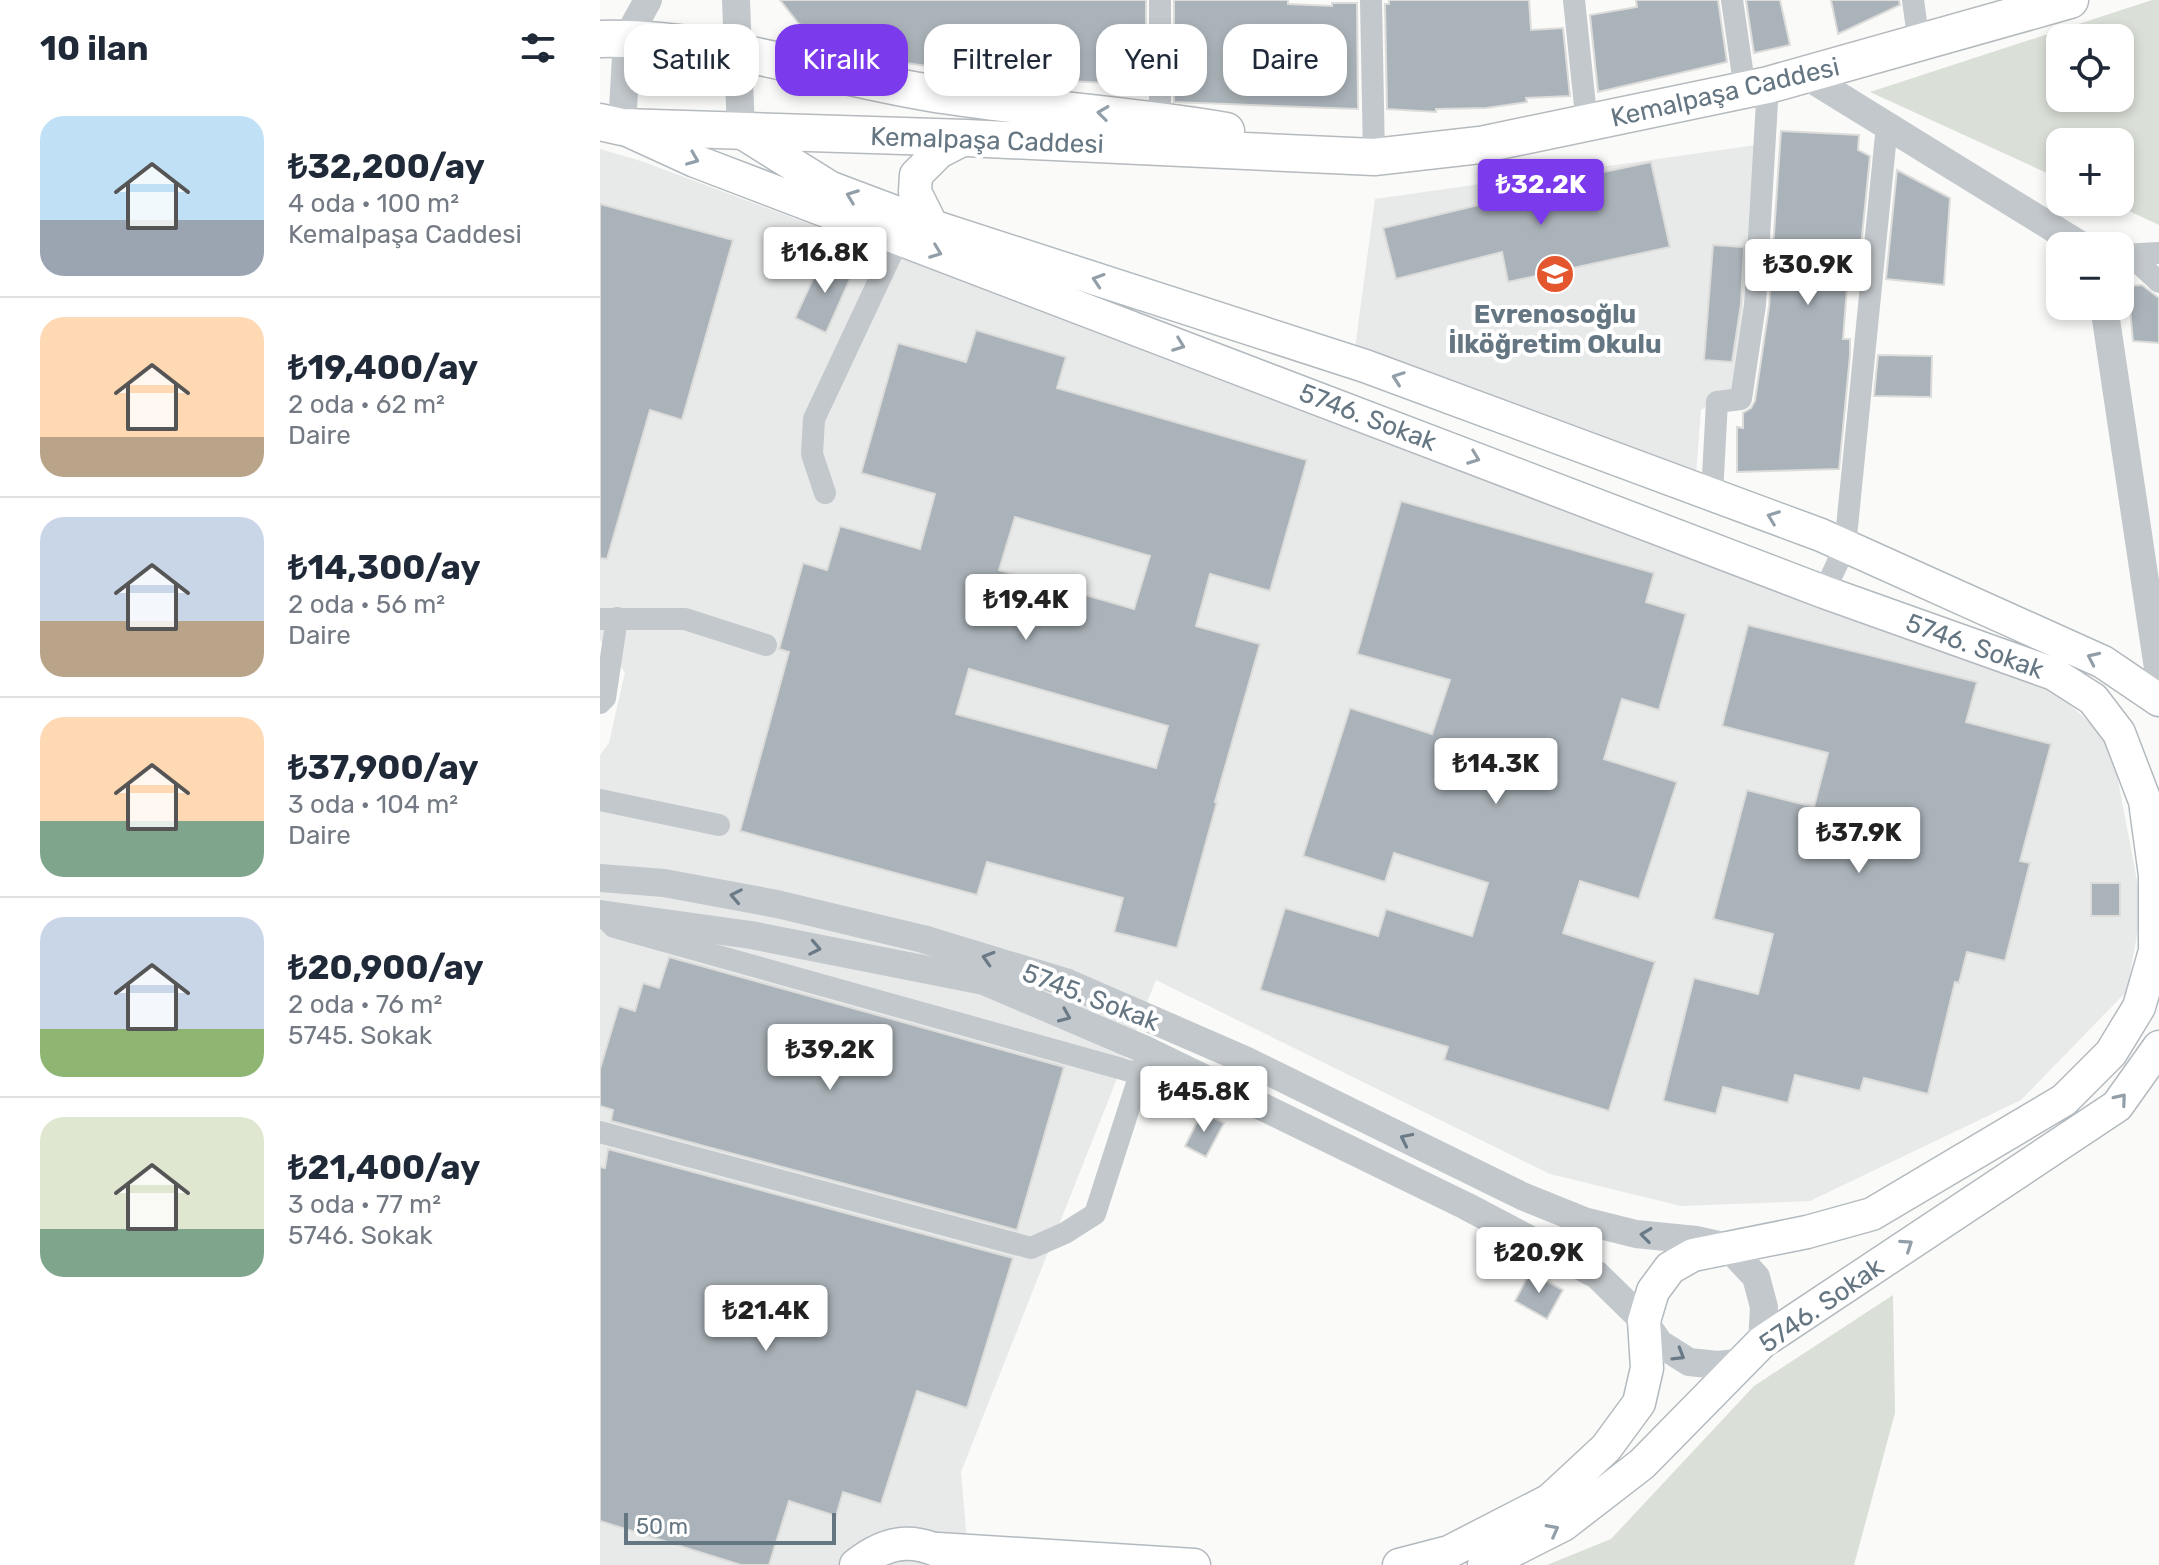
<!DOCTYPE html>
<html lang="tr">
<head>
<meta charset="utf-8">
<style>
	body { margin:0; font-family:Rubik,sans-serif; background:#f2f2f3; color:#1f2937; height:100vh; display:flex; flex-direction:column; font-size:30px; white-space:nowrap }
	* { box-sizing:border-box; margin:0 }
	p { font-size:26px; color:#747a83 }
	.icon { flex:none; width:44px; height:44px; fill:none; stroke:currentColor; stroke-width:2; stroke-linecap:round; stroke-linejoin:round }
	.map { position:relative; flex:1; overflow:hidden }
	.drawer { display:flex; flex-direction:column; background:#fff; width:600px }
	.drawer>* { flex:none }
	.banner { position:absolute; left:24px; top:24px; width:760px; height:72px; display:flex; gap:16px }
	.controls { position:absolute; left:1446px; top:24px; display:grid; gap:16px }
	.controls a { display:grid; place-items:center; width:88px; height:88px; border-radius:16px; background:#fff; box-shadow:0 4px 12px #0003; font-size:40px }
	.scale { position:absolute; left:24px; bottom:20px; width:212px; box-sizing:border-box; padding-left:8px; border:4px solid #657683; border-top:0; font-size:22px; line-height:28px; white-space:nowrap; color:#657683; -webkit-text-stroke:6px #fff; paint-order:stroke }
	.price { position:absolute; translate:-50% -68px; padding:0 18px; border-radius:8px; background:#fff; color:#222; font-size:26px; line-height:52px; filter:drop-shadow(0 2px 4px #0008) }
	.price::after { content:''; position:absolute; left:50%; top:48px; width:24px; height:18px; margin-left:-12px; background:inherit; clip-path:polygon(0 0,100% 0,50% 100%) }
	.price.selected { background:#7c3aed; color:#fff }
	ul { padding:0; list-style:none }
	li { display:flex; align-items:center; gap:24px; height:200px; padding:0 40px }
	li+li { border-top:2px solid #e0e1e3 }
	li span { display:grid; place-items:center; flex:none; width:224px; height:160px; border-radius:24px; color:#555 }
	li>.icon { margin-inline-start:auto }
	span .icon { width:96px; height:96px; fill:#fffc; stroke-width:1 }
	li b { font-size:34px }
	h2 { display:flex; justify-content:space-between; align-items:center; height:96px; padding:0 40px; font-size:34px }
	.pill { padding:0 28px; border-radius:24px; background:#fff; box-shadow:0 4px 12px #0003; font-size:28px; line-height:72px }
	.pill.selected { background:#7c3aed; color:#fff }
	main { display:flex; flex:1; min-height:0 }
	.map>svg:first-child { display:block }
	.built { fill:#e8e9e9 }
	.green { fill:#dadfd7; fill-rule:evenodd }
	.building { fill:#aab3b9; stroke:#dcdcda; stroke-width:2; fill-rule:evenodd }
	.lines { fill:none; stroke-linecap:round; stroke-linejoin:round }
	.secondary-casing { stroke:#b3babf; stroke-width:35 }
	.primary-casing { stroke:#b5babe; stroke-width:39 }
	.minor { stroke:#c3c8cc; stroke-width:22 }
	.tertiary { stroke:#c3c8cc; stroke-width:28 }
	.secondary { stroke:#fff; stroke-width:32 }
	.primary { stroke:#fff; stroke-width:36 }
	.oneway { stroke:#939fa8 }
	.oneway2 { stroke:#6a7a87 }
	.labels { text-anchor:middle; stroke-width:8; stroke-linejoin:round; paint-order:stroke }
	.street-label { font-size:26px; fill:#657683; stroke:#fff }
	.poi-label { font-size:26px; font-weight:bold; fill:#657683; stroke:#fff }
</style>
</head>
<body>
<main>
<section class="drawer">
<h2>10 ilan<svg class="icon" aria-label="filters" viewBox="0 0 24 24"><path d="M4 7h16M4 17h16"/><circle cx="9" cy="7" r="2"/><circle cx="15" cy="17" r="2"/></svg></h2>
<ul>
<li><span style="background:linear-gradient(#bfe0f5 65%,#9aa5b1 0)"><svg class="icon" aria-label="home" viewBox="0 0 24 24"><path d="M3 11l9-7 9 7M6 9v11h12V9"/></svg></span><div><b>₺32,200/ay</b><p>4 oda · 100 m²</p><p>Kemalpaşa Caddesi</p></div></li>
<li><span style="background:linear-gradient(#ffd9b3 75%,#b9a48a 0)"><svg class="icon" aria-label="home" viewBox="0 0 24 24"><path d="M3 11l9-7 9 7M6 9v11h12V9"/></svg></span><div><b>₺19,400/ay</b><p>2 oda · 62 m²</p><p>Daire</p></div></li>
<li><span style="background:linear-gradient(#c9d6e8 65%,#b9a48a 0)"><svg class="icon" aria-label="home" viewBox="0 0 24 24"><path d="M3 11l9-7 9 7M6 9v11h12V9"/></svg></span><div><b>₺14,300/ay</b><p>2 oda · 56 m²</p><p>Daire</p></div></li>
<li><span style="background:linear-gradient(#ffd9b3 65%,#7fa58c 0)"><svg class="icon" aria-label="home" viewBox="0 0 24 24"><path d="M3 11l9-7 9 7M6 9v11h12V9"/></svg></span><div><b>₺37,900/ay</b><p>3 oda · 104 m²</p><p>Daire</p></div></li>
<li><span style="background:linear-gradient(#c9d6e8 70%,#8fb573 0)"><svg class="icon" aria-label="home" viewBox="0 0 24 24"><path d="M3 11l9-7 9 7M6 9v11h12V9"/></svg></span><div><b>₺20,900/ay</b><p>2 oda · 76 m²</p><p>5745. Sokak</p></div></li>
<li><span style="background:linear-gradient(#dfe7d0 70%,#7fa58c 0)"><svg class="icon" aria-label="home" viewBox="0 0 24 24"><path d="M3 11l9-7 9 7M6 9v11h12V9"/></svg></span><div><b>₺21,400/ay</b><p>3 oda · 77 m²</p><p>5746. Sokak</p></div></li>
</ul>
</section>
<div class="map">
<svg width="1559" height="1565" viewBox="0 0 1559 1565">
	<rect width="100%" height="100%" fill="#fafaf8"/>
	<path class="built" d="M1156 145 1137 386 1101 410 1096 475 755 348 775 199Z
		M0 149 41 161 1452 688 1511 743 1542 907 1527 991 1421 1100 1210 1201 1081 1206 950 1174 556 980 361 1472 369 1565H0V755L9 743 25 672 0 640Z"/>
	<path class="green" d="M1552 0H1559V225L1510 202H1520V142H1460V179L1270 92ZM1460 38H1520V98H1460Z
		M1293 1295 1295 1413 1254 1565H947L1011 1539 1154 1386Z"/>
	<path class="building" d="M180 0H546V85L411 78 257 56 199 24Z
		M574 0H688V4L732 6V3H757L758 109 574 102Z
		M789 0H929L931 30 963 28 970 96 926 98 927 102 886 108 836 109V112L787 109 785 4H789Z
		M1036 0H1118L1127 62 998 92 990 15 1037 7Z
		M1146 0H1180L1190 45 1154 53Z
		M1231 0H1299L1300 5 1238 34Z
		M1181 131 1259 135 1258 150 1270 156 1258 276 1248 275 1243 339H1250V355L1239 469 1137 472V427L1143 428V413L1151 408 1155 401 1169 307Z
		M1051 162 1070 247 908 282 902 252 796 279 783 228 891 202 890 196Z
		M1297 170 1350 198 1344 285 1286 279Z
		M0 204 133 240 82 420 50 410 7 559 0 558Z
		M1113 245 1144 247 1141 304 1132 362 1104 360Z
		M223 257 254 270 226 333 195 318Z
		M1542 285 1559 298V343L1533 341 1528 286Z
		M376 330 466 357 457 388 707 460 670 591 610 574 596 626 660 644 615 802H617L577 948 514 932 523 898 387 862 377 895 140 831 189 652 179 649 180 646 203 563 227 570 240 526 320 549 335 494 261 473 298 343 366 362ZM415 517 550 556 534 609 399 570ZM369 669 568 726 556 768 356 714Z
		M1278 355 1332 356 1331 397 1274 396Z
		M801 501 1054 573 1046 602 1086 614 1059 710 1022 699 1004 759 1077 782 1039 899 980 881 963 933 1055 962 1009 1111 844 1060 848 1047 660 990 685 908 778 936 786 909 872 936 888 883 794 853 785 882 703 856 750 708 832 734 850 680 757 654Z
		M1148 625 1377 682 1366 722 1451 744 1420 861 1430 863 1405 961 1367 952 1359 983 1355 982 1328 1094 1264 1078 1260 1091 1195 1075 1188 1103 1123 1087 1116 1114 1063 1101 1094 978 1158 994 1173 934 1113 919 1147 790 1214 807 1228 753 1122 726Z
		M1491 883H1520V916H1491Z
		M69 957 464 1067 417 1230 11 1121 13 1110 0 1106V1069L19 1006 35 1011 43 983 59 988Z
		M602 1112 624 1123 606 1157 585 1146Z
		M8 1149 413 1258 367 1408 317 1391 281 1504 243 1492 236 1516 189 1501 169 1565H141L0 1521V1167L5 1168Z
		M930 1272 963 1290 947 1319 915 1301Z"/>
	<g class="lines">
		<defs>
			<path id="secondary" d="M25 129 95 161 1224 592 1454 674 1493 699 1519 733 1545 801 1555 875V951L1539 1007 1511 1053 1464 1100 1272 1214 1207 1232 1093 1255 1070 1268 1053 1291 1044 1321 1047 1368 1039 1403 1006 1448 950 1500 849 1552 799 1565
				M141 132 231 188 332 226 765 366 1221 535 1503 662 1559 700
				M332 226 315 192 316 175 339 152 366 138
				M338 1549 594 1565
				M256 1565C290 1538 319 1537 355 1560
				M884 1565 963 1525 1042 1464 1162 1342 1517 1106 1559 1047"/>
			<path id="primary" d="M0 39C115 36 219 75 330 93 428 109 528 114 626 131
				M0 122 22 127 366 138 774 157 880 145 1168 85 1470 0"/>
		</defs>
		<use href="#secondary" class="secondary-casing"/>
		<use href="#primary" class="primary-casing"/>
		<path class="minor" d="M771 0 774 157
			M974 0 987 125
			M1132 0 1145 90
			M1313 0 1319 44
			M560 119V0
			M1529 254 1559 282
			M1520 255 1559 253
			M225 493 212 454 214 419 299 238
			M1112 494 1117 402 1141 399 1155 305 1168 85
			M1224 592 1245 547 1287 125
			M0 619H85L166 645
			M0 703 5 698 17 618
			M0 800 119 825
			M8 921 14 927 540 1074 545 1060
			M0 1132 431 1248 465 1233 495 1214 540 1074"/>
		<path class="tertiary" d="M136 0 141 132
			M1205 75 1482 246
			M22 127 27 38 48 0
			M1504 306 1559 675
			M0 878 64 883 177 904 323 939 468 983 645 1060 922 1196 984 1221 1036 1234 1096 1240 1128 1247 1156 1277 1164 1307 1162 1342
			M0 914 151 935 384 981 548 1051 866 1206 997 1275 1044 1321 1059 1343 1089 1362 1118 1365 1144 1362"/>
		<use href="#secondary" class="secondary"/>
		<use href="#primary" class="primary"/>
	</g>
	<defs><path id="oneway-chevron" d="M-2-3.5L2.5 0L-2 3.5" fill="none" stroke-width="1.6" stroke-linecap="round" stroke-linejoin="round" transform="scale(2)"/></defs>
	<g class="oneway">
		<use href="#oneway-chevron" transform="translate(503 113) rotate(-173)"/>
		<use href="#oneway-chevron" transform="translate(93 159) rotate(22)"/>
		<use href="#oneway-chevron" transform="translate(252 196) rotate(-159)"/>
		<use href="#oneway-chevron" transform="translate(336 252) rotate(21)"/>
		<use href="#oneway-chevron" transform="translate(498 280) rotate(-162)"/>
		<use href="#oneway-chevron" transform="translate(579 345) rotate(21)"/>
		<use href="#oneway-chevron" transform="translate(798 378) rotate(-160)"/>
		<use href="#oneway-chevron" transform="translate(874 458) rotate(21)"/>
		<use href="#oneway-chevron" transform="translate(1173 517) rotate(-159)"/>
		<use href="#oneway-chevron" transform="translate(1493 658) rotate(-155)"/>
		<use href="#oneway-chevron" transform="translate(1521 1099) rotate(-50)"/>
		<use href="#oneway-chevron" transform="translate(1307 1245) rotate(-34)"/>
		<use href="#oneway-chevron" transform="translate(953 1530) rotate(-28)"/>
	</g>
	<g class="oneway2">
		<use href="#oneway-chevron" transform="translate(136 896) rotate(-169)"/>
		<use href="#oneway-chevron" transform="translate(215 948) rotate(11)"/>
		<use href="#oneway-chevron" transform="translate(388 958) rotate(-163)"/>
		<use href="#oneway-chevron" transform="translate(465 1016) rotate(23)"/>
		<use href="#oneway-chevron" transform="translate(806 1139) rotate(-154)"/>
		<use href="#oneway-chevron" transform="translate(1046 1235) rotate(-173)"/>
		<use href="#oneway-chevron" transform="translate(1079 1355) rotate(31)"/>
	</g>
	<defs>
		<symbol id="school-disc" viewBox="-11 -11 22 22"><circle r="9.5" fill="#e4572e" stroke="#fff"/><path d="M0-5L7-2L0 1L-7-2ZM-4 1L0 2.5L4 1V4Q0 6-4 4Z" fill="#fff"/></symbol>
	</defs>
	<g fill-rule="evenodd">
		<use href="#school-disc" x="933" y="252" width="44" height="44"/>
	</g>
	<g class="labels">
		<g class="street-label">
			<text transform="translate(1125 92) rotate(-13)" y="9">Kemalpaşa Caddesi</text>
			<text transform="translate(387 140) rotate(2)" y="9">Kemalpaşa Caddesi</text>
			<text transform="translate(768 417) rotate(21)" y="9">5746. Sokak</text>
			<text transform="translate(1375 646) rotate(20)" y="9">5746. Sokak</text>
			<text transform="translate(491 997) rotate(21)" y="9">5745. Sokak</text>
			<text transform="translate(1221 1305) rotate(-35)" y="9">5746. Sokak</text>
		</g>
		<g class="poi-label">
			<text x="955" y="323">Evrenosoğlu<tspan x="955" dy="30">İlköğretim Okulu</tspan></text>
		</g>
	</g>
</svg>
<div class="controls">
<a><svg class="icon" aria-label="locate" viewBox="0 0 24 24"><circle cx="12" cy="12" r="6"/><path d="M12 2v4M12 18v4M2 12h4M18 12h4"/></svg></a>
<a>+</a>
<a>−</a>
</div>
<div class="scale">50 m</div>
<b class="price selected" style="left:941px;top:227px">₺32.2K</b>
<b class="price" style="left:225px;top:295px">₺16.8K</b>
<b class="price" style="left:1208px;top:307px">₺30.9K</b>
<b class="price" style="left:426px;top:642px">₺19.4K</b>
<b class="price" style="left:896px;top:806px">₺14.3K</b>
<b class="price" style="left:1259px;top:875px">₺37.9K</b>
<b class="price" style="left:230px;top:1092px">₺39.2K</b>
<b class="price" style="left:604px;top:1134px">₺45.8K</b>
<b class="price" style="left:939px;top:1295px">₺20.9K</b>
<b class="price" style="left:166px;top:1353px">₺21.4K</b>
<div class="banner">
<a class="pill">Satılık</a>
<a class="pill selected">Kiralık</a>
<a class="pill">Filtreler</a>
<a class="pill">Yeni</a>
<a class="pill">Daire</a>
</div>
</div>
</main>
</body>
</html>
